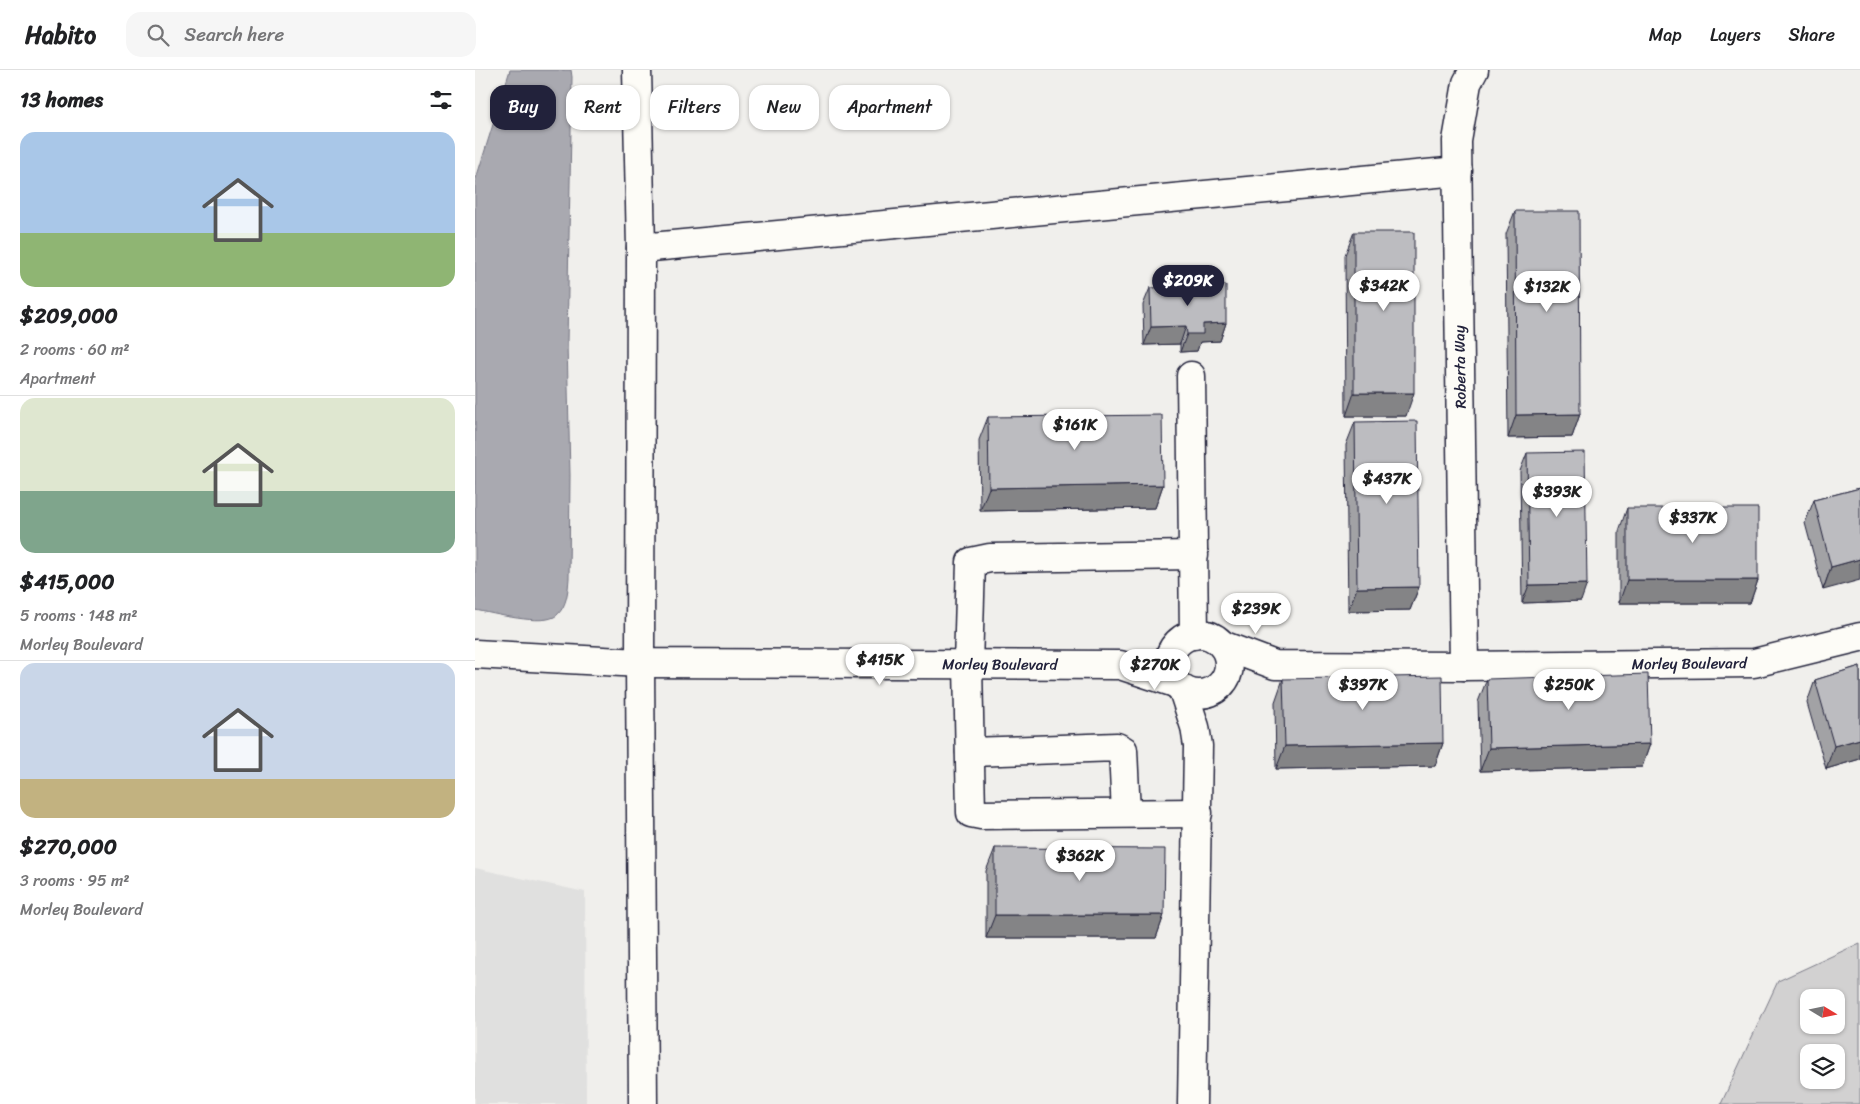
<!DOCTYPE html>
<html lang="en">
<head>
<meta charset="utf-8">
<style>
	body { margin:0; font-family:Sriracha,sans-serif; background:#f6f6f6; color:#202124; height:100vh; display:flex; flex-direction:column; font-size:19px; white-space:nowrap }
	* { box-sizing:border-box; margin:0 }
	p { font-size:16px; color:#757577 }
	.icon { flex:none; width:28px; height:28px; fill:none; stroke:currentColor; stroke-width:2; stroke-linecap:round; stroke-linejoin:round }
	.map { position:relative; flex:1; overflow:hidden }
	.drawer { display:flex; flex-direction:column; background:#fff; width:475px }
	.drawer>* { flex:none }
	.guide { position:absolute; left:15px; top:15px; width:475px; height:45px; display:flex; gap:10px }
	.needle { width:32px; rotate:100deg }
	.controls { position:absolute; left:1325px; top:919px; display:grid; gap:10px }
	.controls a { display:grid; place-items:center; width:45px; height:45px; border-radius:10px; background:#fff; box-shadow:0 1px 4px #0004; font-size:25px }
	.price { position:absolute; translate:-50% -42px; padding:0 11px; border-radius:18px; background:#fff; color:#222; font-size:16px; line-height:32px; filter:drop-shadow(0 1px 2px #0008) }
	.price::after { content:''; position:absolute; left:50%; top:30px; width:15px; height:11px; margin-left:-8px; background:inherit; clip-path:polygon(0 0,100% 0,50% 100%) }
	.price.active { background:#22223b; color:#fff }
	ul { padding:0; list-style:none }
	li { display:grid; align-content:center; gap:10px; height:265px; padding:0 20px }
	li+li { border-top:1px solid #e0e0e0 }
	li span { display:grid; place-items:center; height:155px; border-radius:15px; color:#555 }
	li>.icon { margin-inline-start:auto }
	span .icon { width:90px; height:90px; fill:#fffc; stroke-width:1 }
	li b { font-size:21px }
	h2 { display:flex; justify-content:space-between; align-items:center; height:60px; padding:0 20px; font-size:21px }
	.pill { padding:0 18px; border-radius:15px; background:#fff; box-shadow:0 1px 4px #0004; font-size:18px; line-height:45px }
	.pill.active { background:#22223b; color:#fff }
	header { display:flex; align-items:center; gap:30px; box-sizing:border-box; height:70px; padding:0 25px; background:#fff; border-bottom:1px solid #e0e0e0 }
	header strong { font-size:24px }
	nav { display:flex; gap:28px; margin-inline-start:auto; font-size:18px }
	.search { width:350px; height:45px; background:#f6f6f6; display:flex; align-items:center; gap:12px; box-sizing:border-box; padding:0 18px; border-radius:15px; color:#757577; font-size:19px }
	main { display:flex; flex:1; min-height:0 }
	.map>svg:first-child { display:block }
	.built { fill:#e0e0df }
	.green { fill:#d2d1d1; stroke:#7a7a86; fill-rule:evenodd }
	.water { fill:#a9a9b0; stroke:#737381 }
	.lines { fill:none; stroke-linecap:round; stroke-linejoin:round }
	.minor-casing { stroke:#22223b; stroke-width:31 }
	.highway-casing { stroke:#22223b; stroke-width:31 }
	.minor { stroke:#fdfcf7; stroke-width:28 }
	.highway { stroke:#fdfcf7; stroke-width:28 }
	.wall { fill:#a2a2a5; stroke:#22223b }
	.shaded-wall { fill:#848486; stroke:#22223b }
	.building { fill:#bcbcc0; stroke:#22223b }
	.labels { text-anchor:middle; stroke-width:4; stroke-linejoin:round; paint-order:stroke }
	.street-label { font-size:15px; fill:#22223b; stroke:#fdfcf7 }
</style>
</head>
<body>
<header>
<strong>Habito</strong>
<div class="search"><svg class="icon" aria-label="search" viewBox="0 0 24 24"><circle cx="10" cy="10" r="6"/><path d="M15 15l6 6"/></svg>Search here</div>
<nav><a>Map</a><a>Layers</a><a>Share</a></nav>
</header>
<main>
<section class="drawer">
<h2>13 homes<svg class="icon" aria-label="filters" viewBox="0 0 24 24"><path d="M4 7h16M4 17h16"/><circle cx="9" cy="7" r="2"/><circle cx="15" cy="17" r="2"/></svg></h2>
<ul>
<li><span style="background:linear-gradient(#a9c7e8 65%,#8fb573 0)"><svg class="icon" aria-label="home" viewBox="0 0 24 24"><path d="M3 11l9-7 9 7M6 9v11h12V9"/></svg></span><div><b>$209,000</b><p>2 rooms · 60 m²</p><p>Apartment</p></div></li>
<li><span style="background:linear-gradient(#dfe7d0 60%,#7fa58c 0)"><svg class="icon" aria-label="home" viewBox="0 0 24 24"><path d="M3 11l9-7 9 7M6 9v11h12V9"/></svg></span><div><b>$415,000</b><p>5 rooms · 148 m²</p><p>Morley Boulevard</p></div></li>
<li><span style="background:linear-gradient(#c9d6e8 75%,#c2b280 0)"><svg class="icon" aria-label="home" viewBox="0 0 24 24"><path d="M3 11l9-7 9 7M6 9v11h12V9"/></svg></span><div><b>$270,000</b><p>3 rooms · 95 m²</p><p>Morley Boulevard</p></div></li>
</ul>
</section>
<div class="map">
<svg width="1385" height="1034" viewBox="0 0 1385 1034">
	<rect width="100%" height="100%" fill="#f0efec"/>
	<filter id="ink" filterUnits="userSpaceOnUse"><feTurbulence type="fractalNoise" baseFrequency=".02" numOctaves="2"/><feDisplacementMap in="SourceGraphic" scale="10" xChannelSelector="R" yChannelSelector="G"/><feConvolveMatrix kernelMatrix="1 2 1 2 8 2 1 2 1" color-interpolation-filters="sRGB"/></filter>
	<g filter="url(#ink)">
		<path class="built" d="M0 798 110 822 111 1034H0Z"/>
		<path class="green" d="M1385 873V1034H1246L1303 911ZM1334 928H1361V955H1334ZM1334 982H1361V1010H1334Z"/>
		<path class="water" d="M35 0H96L97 7 92 272 95 405 94 508C93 521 92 536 82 545 69 557 17 543 0 540V112Z"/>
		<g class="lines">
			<defs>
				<g id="minor">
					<path d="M166 178 983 101"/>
					<path d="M716 306 719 565"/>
					<path d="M719 485 515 488 496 492 493 595 496 743 506 745 723 743"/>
					<circle cx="724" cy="594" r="30"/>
					<path id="s1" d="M747 575 800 595 989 596 1279 593 1385 567"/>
					<path id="s2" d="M0 584 165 593 645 595 700 613"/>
					<path d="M989 596 982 71 992 13 999 0"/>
					<path d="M708 620 720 657 723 676 717 1034"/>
					<path d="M495 682 642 677 648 680 651 743"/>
				</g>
				<path id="highway" d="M162 0 166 178 165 593 168 1034"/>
			</defs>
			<use href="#minor" class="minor-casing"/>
			<use href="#highway" class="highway-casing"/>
			<use href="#minor" class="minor"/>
			<use href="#highway" class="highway"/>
		</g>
		<path class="wall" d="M1040 141 1105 344 1097 367 1033 368 1031 164Z
			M879 162 931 346H871L870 185Z
			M675 218 751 253 745 271 725 272 722 281 705 282V274L669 275 668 235Z
			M513 347 688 415 680 438 505 441 504 370Z
			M880 352 944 517 935 540 873 541 871 375Z
			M1052 383 1106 531 1047 533 1045 401Z
			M1385 418 1348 520 1330 453 1339 430Z
			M1152 438 1283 510 1275 533H1144V461Z
			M1385 596V689L1351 699 1332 633 1340 610Z
			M808 609 968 673 960 696 801 699 800 632Z
			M1012 609 1175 674 1167 697 1005 701 1003 632Z
			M520 778 689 845 681 868H511V801Z"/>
		<path class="shaded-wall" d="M751 253 745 271 725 272 722 281 705 282 712 264 728 254Z
			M711 256 705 274 669 275 676 257Z
			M879 323H939L931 346H871Z
			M1105 344 1097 367 1033 368 1041 345Z
			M688 415 680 438 505 441 514 418Z
			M1385 489V510L1348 520 1356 497Z
			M1152 510H1283L1275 533H1144Z
			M1112 514 1106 531 1047 533 1054 515Z
			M944 517 935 540 873 541 882 518Z
			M1385 669V689L1351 699 1359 676Z
			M968 673 960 696 801 699 810 676Z
			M1175 674 1167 697 1005 701 1014 678Z
			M520 845H689L681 868H511Z"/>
		<path class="building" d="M1040 141H1104L1105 344 1041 345Z
			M879 162H939V323H879Z
			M751 215V253L728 254V264H712L711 256 676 257 675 218Z
			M687 345 688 415 514 418 513 347Z
			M942 351 944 517 882 518 880 352Z
			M1110 382 1112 514 1054 515 1052 383Z
			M1385 418V489L1356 497 1339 430Z
			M1152 438H1283V510H1152Z
			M1385 596V669L1359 676 1340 610Z
			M1173 604 1175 674 1014 678 1012 609Z
			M967 606 968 673 810 676 808 609Z
			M520 778 690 779 689 845H520Z"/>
	</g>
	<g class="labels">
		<g class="street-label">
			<text transform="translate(985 297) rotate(-91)" y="5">Roberta Way</text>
			<text dy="5" stroke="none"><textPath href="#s1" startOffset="471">Morley Boulevard</textPath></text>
			<text dy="5" stroke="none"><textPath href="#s2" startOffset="525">Morley Boulevard</textPath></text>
		</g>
	</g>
</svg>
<div class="controls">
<a><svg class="needle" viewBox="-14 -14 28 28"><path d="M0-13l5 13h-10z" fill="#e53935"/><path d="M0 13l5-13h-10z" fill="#757577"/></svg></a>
<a><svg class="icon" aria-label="layers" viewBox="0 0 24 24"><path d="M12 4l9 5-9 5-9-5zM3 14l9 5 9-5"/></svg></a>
</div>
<b class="price active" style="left:713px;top:237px">$209K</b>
<b class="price" style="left:909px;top:242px">$342K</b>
<b class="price" style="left:1072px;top:243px">$132K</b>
<b class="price" style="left:600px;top:381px">$161K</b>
<b class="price" style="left:912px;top:435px">$437K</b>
<b class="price" style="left:1082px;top:448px">$393K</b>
<b class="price" style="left:1218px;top:474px">$337K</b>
<b class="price" style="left:781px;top:565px">$239K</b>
<b class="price" style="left:405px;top:616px">$415K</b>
<b class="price" style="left:680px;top:621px">$270K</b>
<b class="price" style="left:888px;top:641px">$397K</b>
<b class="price" style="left:1094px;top:641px">$250K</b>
<b class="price" style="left:605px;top:812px">$362K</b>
<div class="guide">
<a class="pill active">Buy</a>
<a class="pill">Rent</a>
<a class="pill">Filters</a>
<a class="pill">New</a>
<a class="pill">Apartment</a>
</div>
</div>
</main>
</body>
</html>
